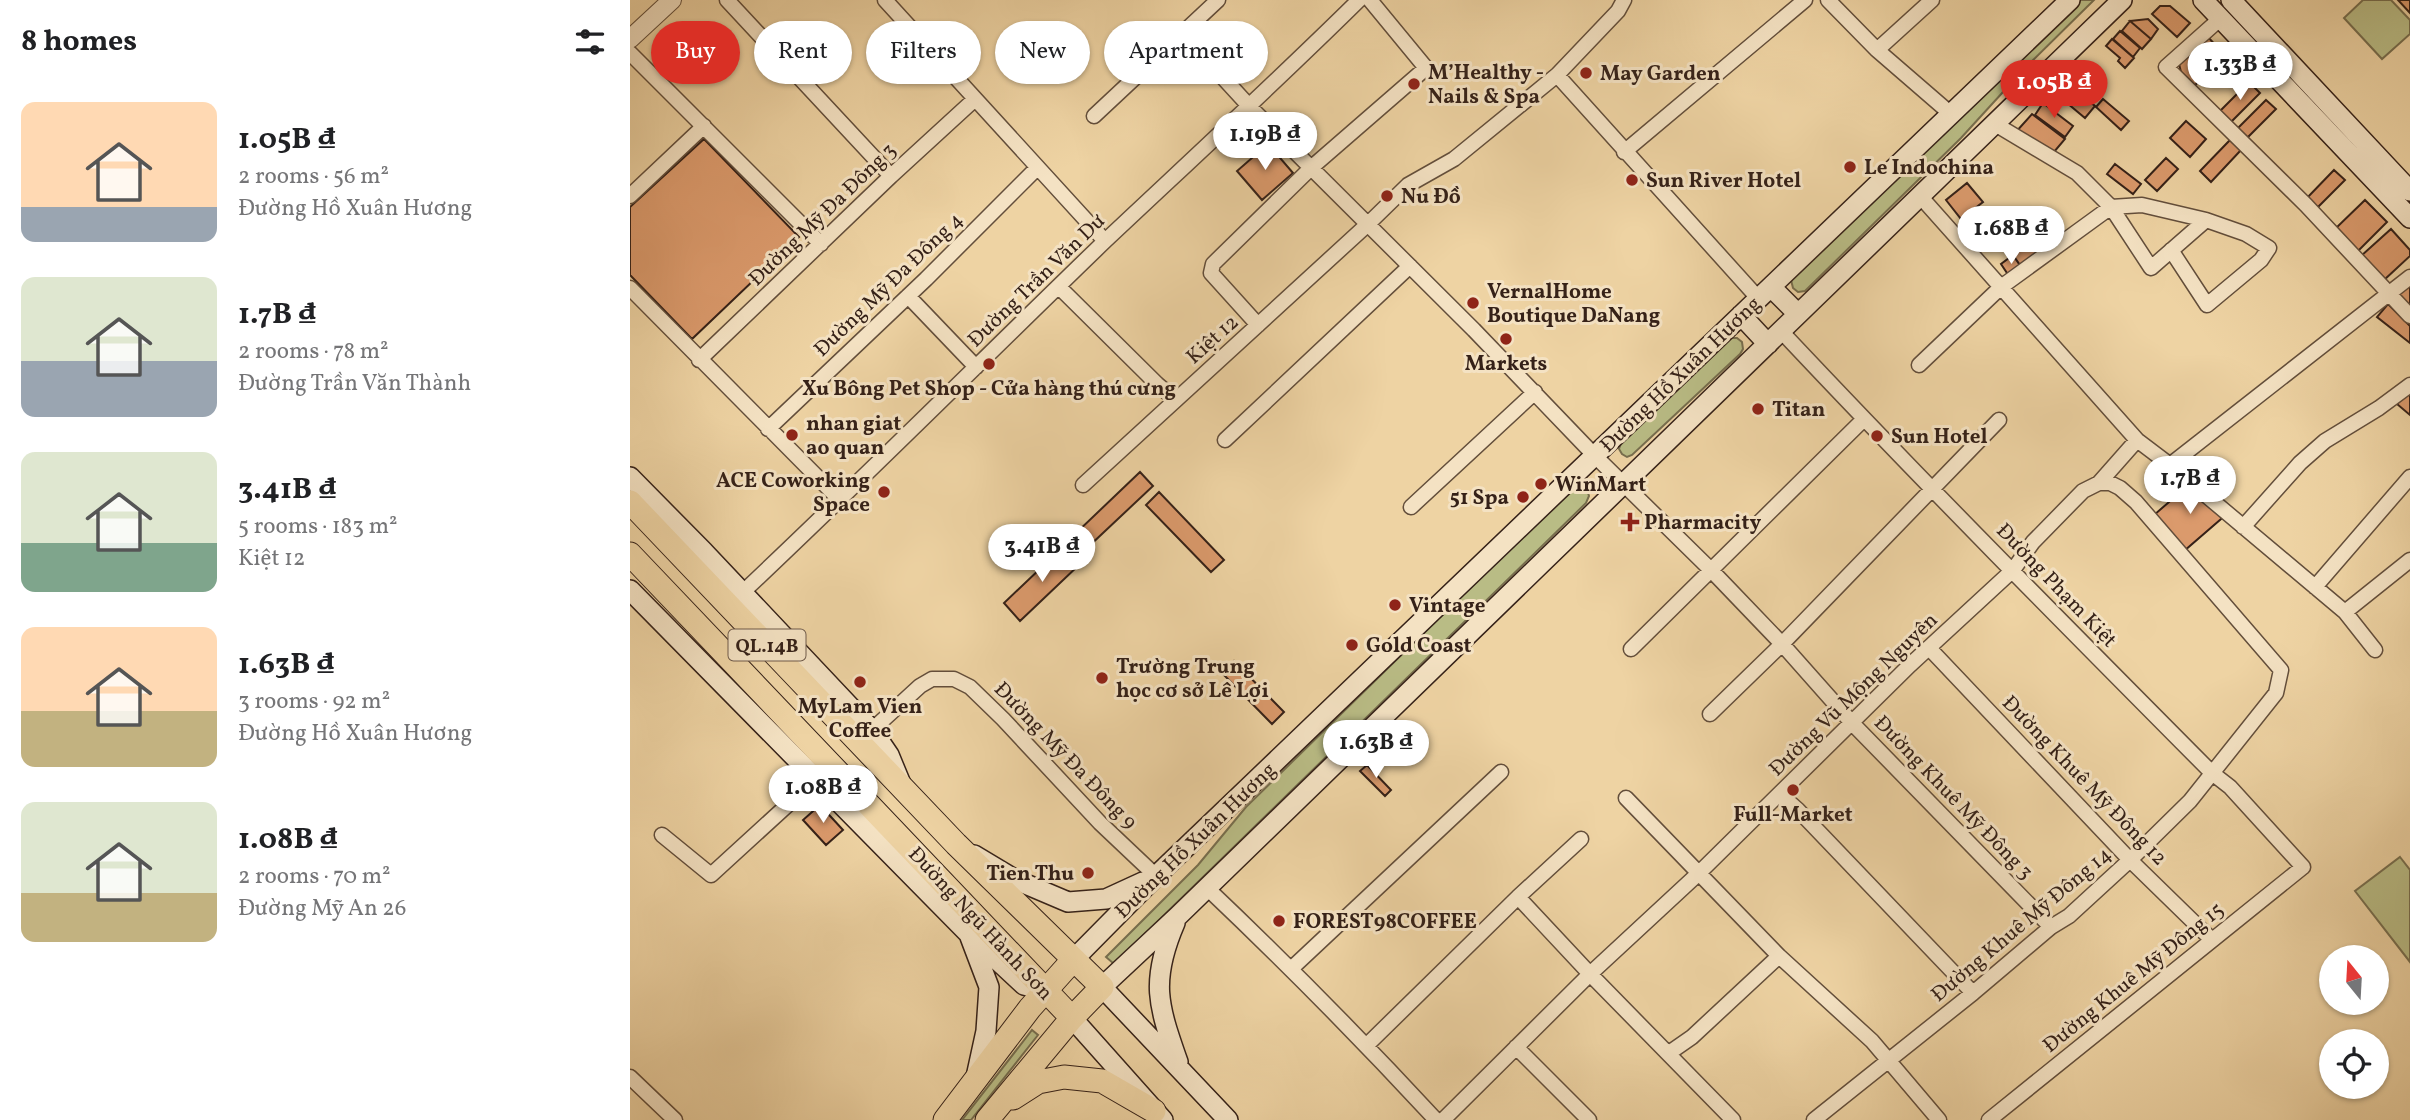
<!DOCTYPE html>
<html lang="en">
<head>
<meta charset="utf-8">
<style>
	body { margin:0; font-family:Vollkorn,serif; background:#f2f2f2; color:#202124; height:100vh; display:flex; flex-direction:column; font-size:26px; white-space:nowrap }
	* { box-sizing:border-box; margin:0 }
	p { font-size:23px; color:#757577 }
	.icon { flex:none; width:38px; height:38px; fill:none; stroke:currentColor; stroke-width:2; stroke-linecap:round; stroke-linejoin:round }
	.map { position:relative; flex:1; overflow:hidden }
	.sheet { display:flex; flex-direction:column; background:#fff; width:630px }
	.sheet>* { flex:none }
	.banner { position:absolute; left:21px; top:21px; width:665px; height:63px; display:flex; gap:14px }
	.needle { width:46px; rotate:342deg }
	.buttons { position:absolute; left:1689px; top:945px; display:grid; gap:14px }
	.buttons a { display:grid; place-items:center; width:70px; height:70px; border-radius:50%; background:#fff; box-shadow:0 2px 5px #0004; font-size:35px }
	.price { position:absolute; translate:-50% -60px; padding:0 16px; border-radius:24px; background:#fff; color:#222; font-size:23px; line-height:46px; filter:drop-shadow(0 2px 4px #0008) }
	.price::after { content:''; position:absolute; left:50%; top:42px; width:21px; height:16px; margin-left:-10px; background:inherit; clip-path:polygon(0 0,100% 0,50% 100%) }
	.price.active { background:#d93025; color:#fff }
	ul { padding:0; list-style:none }
	li { display:flex; align-items:center; gap:21px; height:175px; padding:0 21px }
	li span { display:grid; place-items:center; flex:none; width:196px; height:140px; border-radius:14px; color:#555 }
	li>.icon { margin-inline-start:auto }
	span .icon { width:84px; height:84px; fill:#fffc; stroke-width:1 }
	li b { font-size:30px }
	h2 { display:flex; justify-content:space-between; align-items:center; height:84px; padding:0 21px; font-size:30px }
	.chip { padding:0 24px; border-radius:32px; background:#fff; box-shadow:0 2px 5px #0004; font-size:24px; line-height:63px }
	.chip.active { background:#d93025; color:#fff }
	main { display:flex; flex:1; min-height:0 }
	.map>svg:first-child { display:block }
	.green { fill:#b9bc85; stroke:#776e4e; stroke-width:2 }
	.building { fill:#db9a6c; stroke:#352118; stroke-width:2 }
	.lines { fill:none; stroke-linecap:round; stroke-linejoin:round }
	.minor-casing { stroke:#634e3b; stroke-width:17 }
	.tertiary-casing { stroke:#634e3b; stroke-width:20 }
	.secondary-casing { stroke:#352118; stroke-width:22 }
	.trunk-casing { stroke:#352118; stroke-width:25 }
	.minor { stroke:#f4e2c3; stroke-width:14 }
	.tertiary { stroke:#f4e2c3; stroke-width:18 }
	.secondary { stroke:#f4e2c3; stroke-width:19 }
	.trunk { stroke:#eed3a3; stroke-width:23 }
	.poi-dot { fill:#8f2418; stroke:#f4e2c3; stroke-width:2.5 }
	.labels { text-anchor:middle; stroke-width:6; stroke-linejoin:round; paint-order:stroke }
	.shield { fill:#f4e2c3; stroke:#6e5b4b; stroke-width:2 }
	.shield-label { font-size:19px; font-weight:bold; fill:#352118 }
	.poi-label { font-size:21px; font-weight:bold; fill:#352118; stroke:#f4e2c3; text-anchor:start }
	.street-label { font-size:21px; fill:#352118; stroke:#f4e2c3 }
</style>
</head>
<body>
<main>
<section class="sheet">
<h2>8 homes<svg class="icon" aria-label="filters" viewBox="0 0 24 24"><path d="M4 7h16M4 17h16"/><circle cx="9" cy="7" r="2"/><circle cx="15" cy="17" r="2"/></svg></h2>
<ul>
<li><span style="background:linear-gradient(#ffd9b3 75%,#9aa5b1 0)"><svg class="icon" aria-label="home" viewBox="0 0 24 24"><path d="M3 11l9-7 9 7M6 9v11h12V9"/></svg></span><div><b>1.05B ₫</b><p>2 rooms · 56 m²</p><p>Đường Hồ Xuân Hương</p></div></li>
<li><span style="background:linear-gradient(#dfe7d0 60%,#9aa5b1 0)"><svg class="icon" aria-label="home" viewBox="0 0 24 24"><path d="M3 11l9-7 9 7M6 9v11h12V9"/></svg></span><div><b>1.7B ₫</b><p>2 rooms · 78 m²</p><p>Đường Trần Văn Thành</p></div></li>
<li><span style="background:linear-gradient(#dfe7d0 65%,#7fa58c 0)"><svg class="icon" aria-label="home" viewBox="0 0 24 24"><path d="M3 11l9-7 9 7M6 9v11h12V9"/></svg></span><div><b>3.41B ₫</b><p>5 rooms · 183 m²</p><p>Kiệt 12</p></div></li>
<li><span style="background:linear-gradient(#ffd9b3 60%,#c2b280 0)"><svg class="icon" aria-label="home" viewBox="0 0 24 24"><path d="M3 11l9-7 9 7M6 9v11h12V9"/></svg></span><div><b>1.63B ₫</b><p>3 rooms · 92 m²</p><p>Đường Hồ Xuân Hương</p></div></li>
<li><span style="background:linear-gradient(#dfe7d0 65%,#c2b280 0)"><svg class="icon" aria-label="home" viewBox="0 0 24 24"><path d="M3 11l9-7 9 7M6 9v11h12V9"/></svg></span><div><b>1.08B ₫</b><p>2 rooms · 70 m²</p><p>Đường Mỹ An 26</p></div></li>
</ul>
</section>
<div class="map">
<svg width="1780" height="1120" viewBox="0 0 1780 1120">
	<rect width="100%" height="100%" fill="#eed3a3"/>
	<filter id="stains"><feTurbulence type="fractalNoise" baseFrequency=".00286" numOctaves="4"/><feColorMatrix values="0 0 0 0 .2 0 0 0 0 .09 0 0 0 0 .02 0 0 0 .5 -.17"/></filter>
	<radialGradient id="worn" r=".72"><stop offset=".6" stop-color="#630" stop-opacity="0"/><stop offset="1" stop-color="#630" stop-opacity=".3"/></radialGradient>
	<path class="green" d="M1448 0H1464L1394 69 1331 138 1175 291 1168 292 1163 288 1161 280Z
		M1733 0H1761L1780 20V34L1752 59 1714 18Z
		M1099 338H1107L1112 342 1113 349 1110 354 1002 455 997 457 992 454 989 449 991 443Z
		M948 485 957 490 959 496 956 503 484 964 476 957 568 865 616 807 941 489Z
		M1770 857 1780 870V962L1725 891Z
		M402 1030 408 1035 341 1120H332Z"/>
	<path class="building" d="M1768 0H1780V13Z
		M1530 6H1540L1560 23 1547 37 1522 14Z
		M1518 19 1528 29 1521 39 1500 21Z
		M1500 21 1521 39 1512 49 1492 31Z
		M1490 31 1510 48 1503 57 1483 39Z
		M1578 37 1596 57 1564 86 1551 72 1549 64Z
		M1482 39 1504 58 1495 68 1488 61 1490 58 1476 46Z
		M1619 82 1630 93 1600 123 1589 112Z
		M1441 87 1465 106 1455 118 1431 98Z
		M1473 99 1499 121 1491 130 1466 107Z
		M1636 100 1646 109 1616 139 1606 130Z
		M1413 103 1443 126 1435 137 1405 115Z
		M1402 114 1435 139 1424 152 1385 133Z
		M1556 121 1576 139 1560 157 1540 138Z
		M74 139 169 237 62 339 0 275V207Z
		M1600 140 1611 150 1581 182 1570 171Z
		M638 144 663 173 632 200 607 171Z
		M1536 158 1548 169 1527 191 1515 180Z
		M1485 164 1511 184 1503 194 1477 174Z
		M1704 170 1715 180 1685 210 1675 200Z
		M1337 183 1353 202 1331 219 1316 200Z
		M1735 200 1757 222 1726 253 1705 229Z
		M1761 229 1780 250V256L1754 280 1731 256Z
		M1411 236 1418 245 1390 265 1383 255Z
		M1383 255 1391 267 1379 276 1371 264Z
		M1780 281V307L1767 293Z
		M1758 304 1780 326V343L1747 317Z
		M1780 390V415L1767 404Z
		M510 472 523 486 457 548 444 535Z
		M1561 483 1598 513 1554 551 1524 515Z
		M529 492 594 560 581 572 516 505Z
		M433 547 450 564 390 621 374 603Z
		M604 661 654 712 642 724 592 673Z
		M737 765 761 790 755 796 730 771Z
		M190 805 213 830 196 845 173 820Z"/>
	<g class="lines">
		<defs>
			<path id="minor" d="M97 0 261 176
				M255 0 475 241
				M1198 0 1247 50 1302 0
				M1591 18 1536 67 1676 205 1780 316
				M553 34 620 107 844 330 965 456 1081 570 1152 644 1223 724 1421 927
				M1247 50 1321 114
				M0 53 191 244
				M927 75 1128 298
				M464 116 588 0
				M1365 124 1447 173 1481 207 1521 268 1576 220
				M994 152 1175 0
				M0 196 74 126
				M1290 196 1507 440 1540 465 1715 612 1745 650
				M429 287 527 384 546 400
				M0 288 210 500
				M278 296 346 367
				M628 325 581 273 583 264 682 167 796 68 740 0
				M1151 331C1292 481 1437 627 1582 773L1600 787 1673 867 1359 1120
				M69 360 261 176 345 99
				M1289 365 1371 287 1481 207 1512 205 1576 220 1616 234 1639 248 1631 260 1577 305 1541 250
				M138 429 296 279 407 168
				M595 440 780 266
				M1540 465 1780 277
				M1469 483 1507 440
				M453 485 738 224 778 185 824 159 927 75 988 11 994 0
				M781 507 905 392
				M1613 527 1670 463 1695 441 1749 408 1780 385
				M1685 587 1780 477
				M113 592C235 477 354 358 475 241 560 161 646 82 729 0
				M1715 612 1780 560
				M1299 648 1500 860 1582 940
				M1001 649 1234 419
				M1080 714 1152 644 1369 420
				M242 730 290 686 302 679H324L340 687 373 719 470 823 526 876
				M1150 794 1168 810 1343 993
				M996 798 1149 956 1242 1041 1309 1120
				M32 835 81 875 186 779
				M577 888C656 963 732 1040 806 1120
				M888 897 960 974 1103 1120
				M662 968 871 772
				M737 1045 888 897 951 839
				M886 1047 959 1120
				M1039 1053 1062 1037 1149 956
				M0 1077 45 1120
				M813 1120 960 974 1069 873 1280 665 1383 570 1403 542 1453 491 1469 483H1480L1490 488 1506 502 1651 670 1646 693 1560 801 1500 860 1439 916 1421 927 1343 993 1184 1120"/>
			<path id="tertiary" d="M0 39 42 0"/>
			<path id="secondary" d="M1573 0 1780 218
				M1601 0 1780 191
				M1141 287 1168 314
				M1111 315 1138 344
				M0 477 74 552 242 730 259 755 271 784
				M0 590 338 933 394 985 414 990
				M344 855 386 880 438 902 476 899 513 882
				M545 923C520 981 528 1005 548 1062
				M340 937 359 987 356 1031 346 1077
				M443 960 526 876 1440 0
				M442 1018 533 1120
				M598 1120 472 987 548 916 1492 0"/>
			<path id="trunk" d="M0 502 326 844 472 987 442 1018 357 1120
				M0 554 442 1018
				M383 1098 408 1082 434 1077 472 1081 524 1111
				M315 1120 400 1008 443 960"/>
		</defs>
		<use href="#minor" class="minor-casing"/>
		<use href="#tertiary" class="tertiary-casing"/>
		<use href="#secondary" class="secondary-casing"/>
		<use href="#trunk" class="trunk-casing"/>
		<use href="#minor" class="minor"/>
		<use href="#tertiary" class="tertiary"/>
		<use href="#secondary" class="secondary"/>
		<use href="#trunk" class="trunk"/>
	</g>
	<g class="poi-dot">
		<circle cx="956" cy="73" r="7"/>
		<circle cx="784" cy="84" r="7"/>
		<circle cx="1220" cy="167" r="7"/>
		<circle cx="1002" cy="180" r="7"/>
		<circle cx="757" cy="196" r="7"/>
		<circle cx="843" cy="303" r="7"/>
		<circle cx="876" cy="339" r="7"/>
		<circle cx="359" cy="364" r="7"/>
		<circle cx="1128" cy="409" r="7"/>
		<circle cx="162" cy="435" r="7"/>
		<circle cx="1247" cy="436" r="7"/>
		<circle cx="911" cy="484" r="7"/>
		<circle cx="254" cy="492" r="7"/>
		<circle cx="893" cy="497" r="7"/>
		<path d="M996.5 511.5h7v7h7v7h-7v7h-7v-7h-7v-7h7z"/>
		<circle cx="765" cy="605" r="7"/>
		<circle cx="722" cy="645" r="7"/>
		<circle cx="472" cy="678" r="7"/>
		<circle cx="230" cy="682" r="7"/>
		<circle cx="1163" cy="790" r="7"/>
		<circle cx="458" cy="873" r="7"/>
		<circle cx="649" cy="921" r="7"/>
	</g>
	<g class="labels">
		<rect class="shield" x="98.5" y="629.5" width="77" height="31" rx="5"/>
		<g class="shield-label">
			<text x="137" y="652">QL.14B</text>
		</g>
		<g class="poi-label">
			<text x="798" y="79">M’Healthy -<tspan x="798" dy="24">Nails &amp; Spa</tspan></text>
			<text x="970" y="80">May Garden</text>
			<text x="1234" y="174">Le Indochina</text>
			<text x="1016" y="187">Sun River Hotel</text>
			<text x="771" y="203">Nu Đồ</text>
			<text x="857" y="298">VernalHome<tspan x="857" dy="24">Boutique DaNang</tspan></text>
			<text x="876" y="370" text-anchor="middle">Markets</text>
			<text x="359" y="395" text-anchor="middle">Xu Bông Pet Shop - Cửa hàng thú cưng</text>
			<text x="1142" y="416">Titan</text>
			<text x="176" y="430">nhan giat<tspan x="176" dy="24">ao quan</tspan></text>
			<text x="1261" y="443">Sun Hotel</text>
			<text x="240" y="487" text-anchor="end">ACE Coworking<tspan x="240" dy="24">Space</tspan></text>
			<text x="925" y="491">WinMart</text>
			<text x="879" y="504" text-anchor="end">51 Spa</text>
			<text x="1014" y="529">Pharmacity</text>
			<text x="779" y="612">Vintage</text>
			<text x="736" y="652">Gold Coast</text>
			<text x="486" y="673">Trường Trung<tspan x="486" dy="24">học cơ sở Lê Lợi</tspan></text>
			<text x="230" y="713" text-anchor="middle">MyLam Vien<tspan x="230" dy="24">Coffee</tspan></text>
			<text x="1163" y="821" text-anchor="middle">Full-Market</text>
			<text x="444" y="880" text-anchor="end">Tien Thu</text>
			<text x="663" y="928">FOREST98COFFEE</text>
		</g>
		<g class="street-label">
			<text transform="translate(192 214) rotate(-44)" y="7">Đường Mỹ Đa Đông 3</text>
			<text transform="translate(406 280) rotate(-44)" y="7">Đường Trần Văn Dư</text>
			<text transform="translate(258 284) rotate(-44)" y="7">Đường Mỹ Đa Đông 4</text>
			<text transform="translate(582 339) rotate(-42)" y="7">Kiệt 12</text>
			<text transform="translate(1050 374) rotate(-44)" y="7">Đường Hồ Xuân Hương</text>
			<text transform="translate(1427 585) rotate(46)" y="7">Đường Phạm Kiệt</text>
			<text transform="translate(1223 694) rotate(-44)" y="7">Đường Vũ Mộng Nguyên</text>
			<text transform="translate(436 755) rotate(46)" y="7">Đường Mỹ Đa Đông 9</text>
			<text transform="translate(1455 780) rotate(46)" y="7">Đường Khuê Mỹ Đông 12</text>
			<text transform="translate(1324 797) rotate(46)" y="7">Đường Khuê Mỹ Đông 3</text>
			<text transform="translate(565 840) rotate(-44)" y="7">Đường Hồ Xuân Hương</text>
			<text transform="translate(351 923) rotate(47)" y="7">Đường Ngũ Hành Sơn</text>
			<text transform="translate(1391 924) rotate(-40)" y="7">Đường Khuê Mỹ Đông 14</text>
			<text transform="translate(1503 977) rotate(-39)" y="7">Đường Khuê Mỹ Đông 15</text>
		</g>
	</g>
	<rect width="100%" height="100%" filter="url(#stains)"/>
	<rect width="100%" height="100%" fill="url(#worn)"/>
</svg>
<div class="buttons">
<a><svg class="needle" viewBox="-14 -14 28 28"><path d="M0-13l5 13h-10z" fill="#e53935"/><path d="M0 13l5-13h-10z" fill="#757577"/></svg></a>
<a><svg class="icon" aria-label="locate" viewBox="0 0 24 24"><circle cx="12" cy="12" r="6"/><path d="M12 2v4M12 18v4M2 12h4M18 12h4"/></svg></a>
</div>
<b class="price" style="left:1610px;top:102px">1.33B ₫</b>
<b class="price active" style="left:1424px;top:120px">1.05B ₫</b>
<b class="price" style="left:635px;top:172px">1.19B ₫</b>
<b class="price" style="left:1381px;top:266px">1.68B ₫</b>
<b class="price" style="left:1560px;top:516px">1.7B ₫</b>
<b class="price" style="left:412px;top:584px">3.41B ₫</b>
<b class="price" style="left:746px;top:780px">1.63B ₫</b>
<b class="price" style="left:193px;top:825px">1.08B ₫</b>
<div class="banner">
<a class="chip active">Buy</a>
<a class="chip">Rent</a>
<a class="chip">Filters</a>
<a class="chip">New</a>
<a class="chip">Apartment</a>
</div>
</div>
</main>
</body>
</html>
